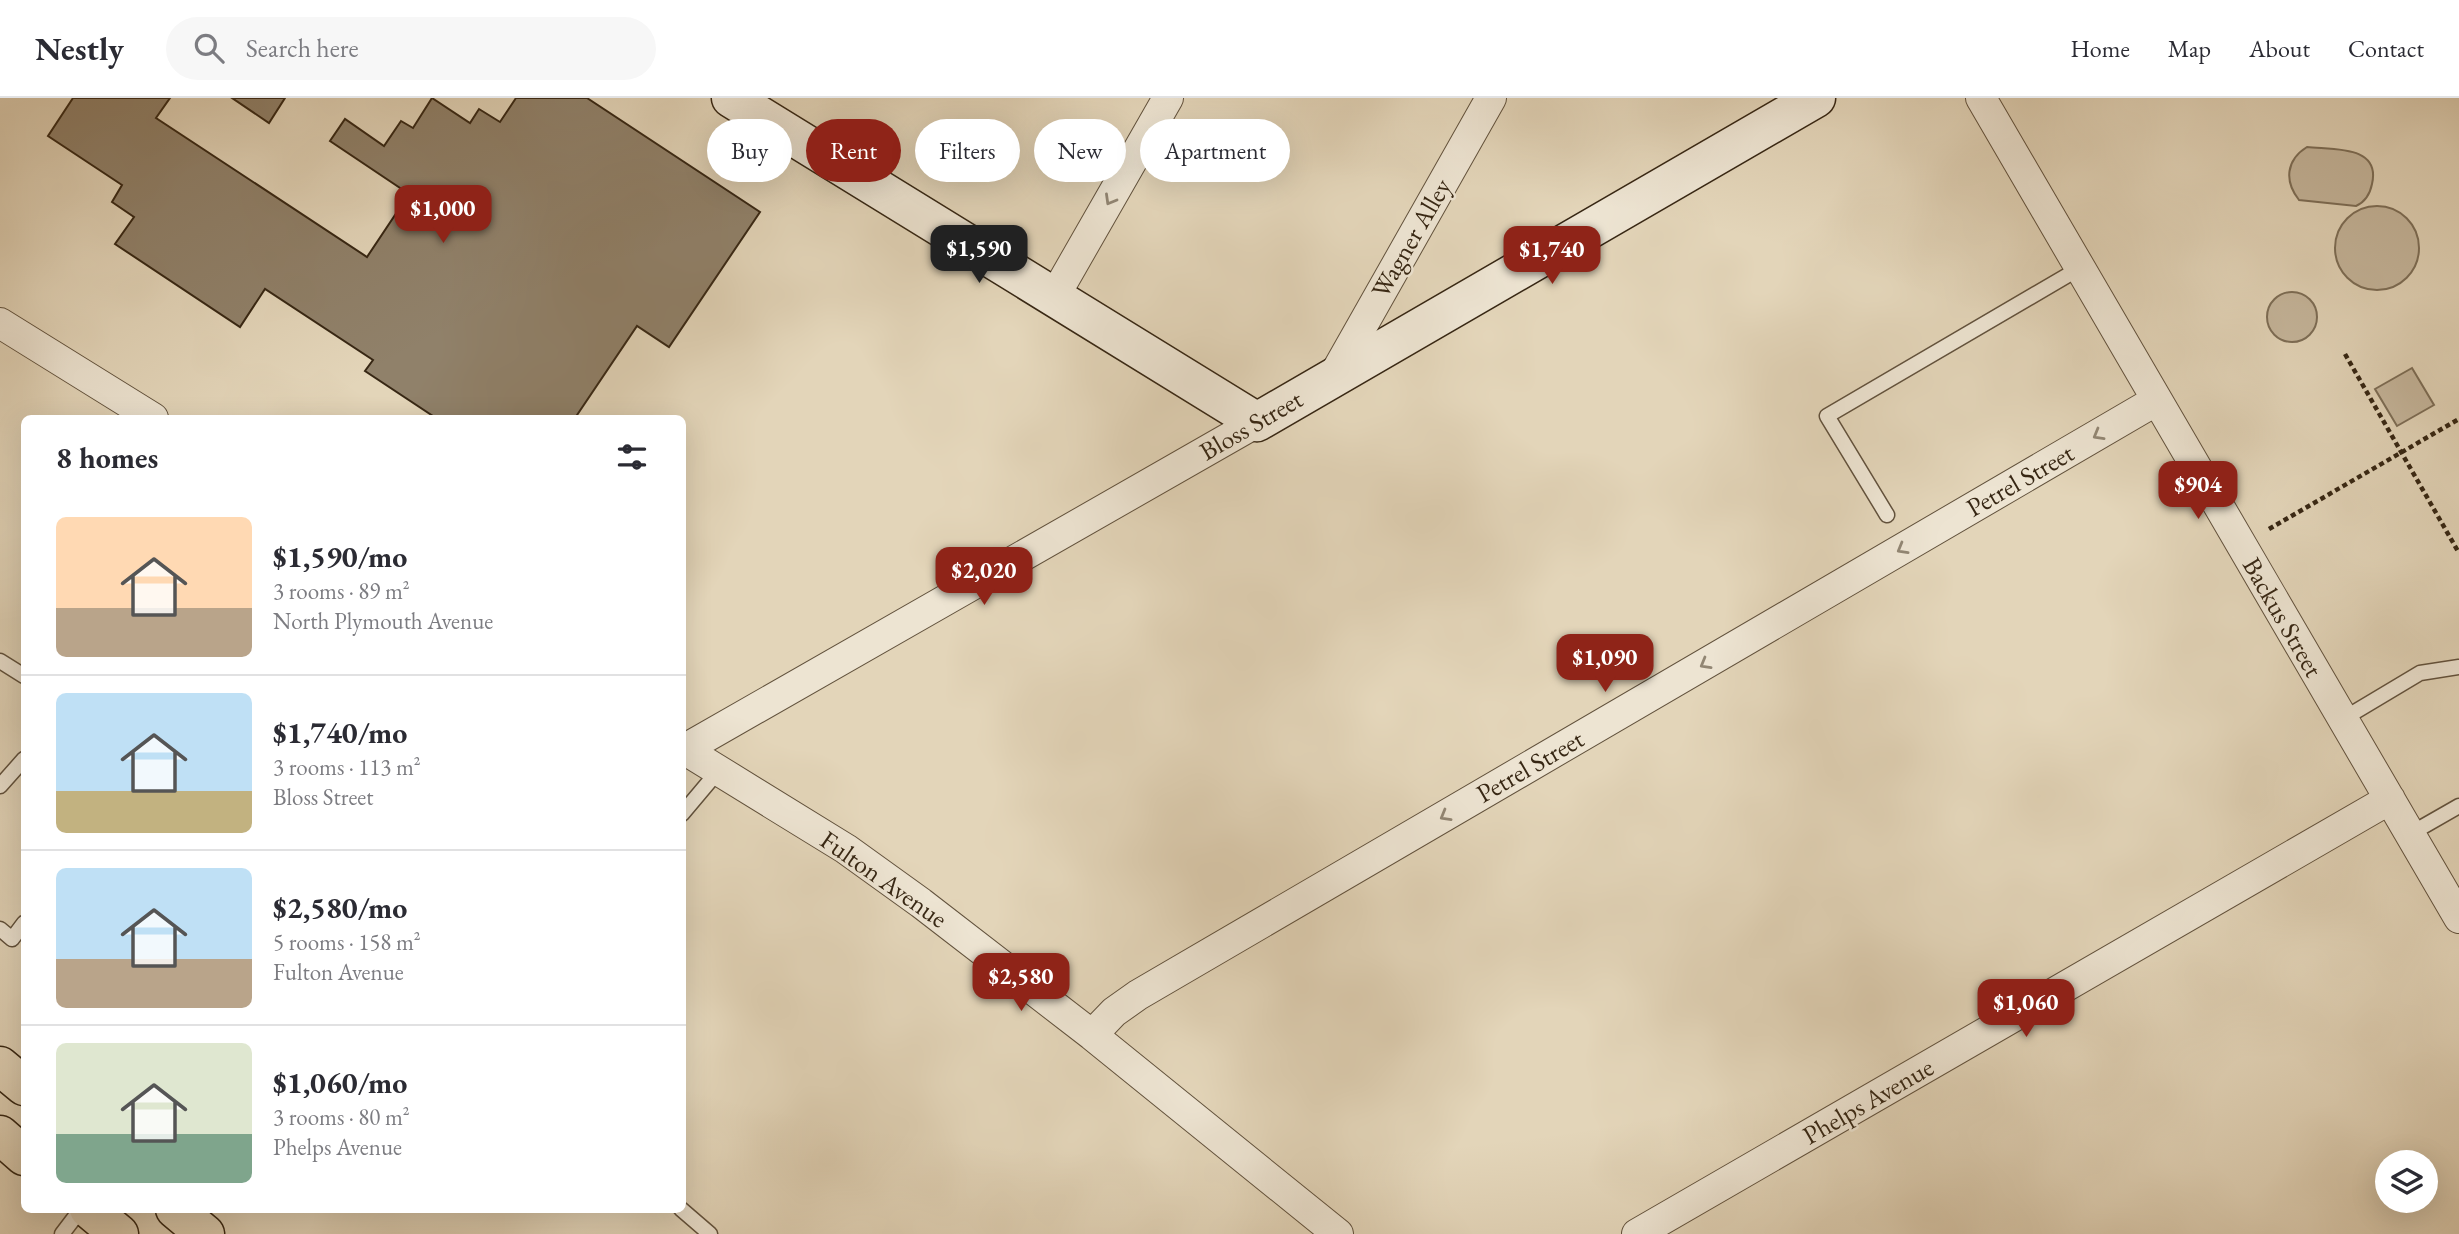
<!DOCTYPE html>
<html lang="en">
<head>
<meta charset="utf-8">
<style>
	body { margin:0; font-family:"EB Garamond",serif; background:#f7f7f7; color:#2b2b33; height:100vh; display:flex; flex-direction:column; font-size:26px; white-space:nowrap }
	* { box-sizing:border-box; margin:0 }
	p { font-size:23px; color:#7c7c81 }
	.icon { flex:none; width:38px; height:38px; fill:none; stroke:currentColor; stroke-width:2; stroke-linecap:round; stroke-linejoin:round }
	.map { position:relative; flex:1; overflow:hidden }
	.sheet { position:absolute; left:21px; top:317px; width:665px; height:798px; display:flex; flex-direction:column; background:#fff; border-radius:10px; box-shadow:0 7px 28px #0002 }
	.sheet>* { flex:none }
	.top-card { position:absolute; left:707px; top:21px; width:665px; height:63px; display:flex; gap:14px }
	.tools { position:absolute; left:2375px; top:1052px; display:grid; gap:14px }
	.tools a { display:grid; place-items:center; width:63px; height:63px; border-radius:50%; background:#fff; box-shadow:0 7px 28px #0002; font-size:35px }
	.price { position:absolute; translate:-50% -60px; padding:0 16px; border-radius:14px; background:#8f2418; color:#fff; font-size:23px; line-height:46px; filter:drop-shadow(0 2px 4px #0008) }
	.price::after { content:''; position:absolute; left:50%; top:42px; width:21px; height:16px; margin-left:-10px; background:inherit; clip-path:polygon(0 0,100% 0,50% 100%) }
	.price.on { background:#222; color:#fff }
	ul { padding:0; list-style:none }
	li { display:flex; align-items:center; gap:21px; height:175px; padding:0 35px }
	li+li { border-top:2px solid #e1e1e2 }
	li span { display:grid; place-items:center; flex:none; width:196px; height:140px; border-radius:10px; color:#555 }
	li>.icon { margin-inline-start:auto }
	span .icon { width:84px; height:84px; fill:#fffc; stroke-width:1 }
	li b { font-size:30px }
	h2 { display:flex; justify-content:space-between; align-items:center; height:84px; padding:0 35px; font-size:30px }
	.pill { padding:0 24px; border-radius:32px; background:#fff; box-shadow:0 7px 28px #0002; font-size:24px; line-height:63px }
	.pill.on { background:#8f2418; color:#fff }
	header { display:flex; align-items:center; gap:42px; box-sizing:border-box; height:98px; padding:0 35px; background:#fff; border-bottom:2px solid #e1e1e2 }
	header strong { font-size:33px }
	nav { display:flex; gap:38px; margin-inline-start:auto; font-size:24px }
	.search { width:490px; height:63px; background:#f7f7f7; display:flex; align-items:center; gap:18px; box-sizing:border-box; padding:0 24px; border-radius:38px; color:#7c7c81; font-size:26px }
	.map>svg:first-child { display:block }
	.green { fill:#c6b79d; stroke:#7e6f58; stroke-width:2 }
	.building { fill:#90816a; stroke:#372714; stroke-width:2 }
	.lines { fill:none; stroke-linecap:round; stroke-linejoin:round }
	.lane-casing { stroke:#62523d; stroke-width:17 }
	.street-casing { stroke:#62523d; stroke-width:32 }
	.secondary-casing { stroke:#372714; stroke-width:41 }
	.primary-casing { stroke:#372714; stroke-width:41 }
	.path { stroke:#372714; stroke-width:4.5; stroke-dasharray:5 3.5; stroke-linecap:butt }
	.lane { stroke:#ede4d2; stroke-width:14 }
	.street { stroke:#ede4d2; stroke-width:30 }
	.secondary { stroke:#ede4d2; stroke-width:38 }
	.primary { stroke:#e3d5b9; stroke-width:38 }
	.oneway { stroke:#928673 }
	.labels { text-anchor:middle; stroke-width:5; stroke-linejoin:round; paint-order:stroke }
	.street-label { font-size:26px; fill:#372714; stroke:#ede4d2 }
</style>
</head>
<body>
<header>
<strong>Nestly</strong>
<div class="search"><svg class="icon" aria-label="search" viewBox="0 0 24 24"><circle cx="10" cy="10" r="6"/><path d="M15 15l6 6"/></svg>Search here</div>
<nav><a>Home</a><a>Map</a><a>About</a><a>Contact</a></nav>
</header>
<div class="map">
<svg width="2459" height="1136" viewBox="0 0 2459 1136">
	<rect width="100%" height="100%" fill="#e3d5b9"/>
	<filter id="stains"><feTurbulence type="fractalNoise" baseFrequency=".00286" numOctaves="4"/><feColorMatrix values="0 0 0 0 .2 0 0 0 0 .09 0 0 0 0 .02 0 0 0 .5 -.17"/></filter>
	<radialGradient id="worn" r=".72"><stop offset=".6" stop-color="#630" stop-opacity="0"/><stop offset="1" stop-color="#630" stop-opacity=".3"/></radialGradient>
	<path class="green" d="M2307 49C2333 52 2381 47 2372 86 2370 96 2365 104 2356 108L2299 102C2284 83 2286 62 2307 49Z
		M2335 150a42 42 0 1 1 84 0a42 42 0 1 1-84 0Z
		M2267 219a25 25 0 1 1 50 0a25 25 0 1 1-50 0Z
		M2412 270 2434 307 2397 328 2375 291Z"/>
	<path class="building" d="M73 0H170L156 20 367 159 409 96 330 43 345 21 384 48 401 23 413 30 432 0 470 25 479 11 500 24 516 0H587L760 114 669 249 637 228 575 320H436L365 273 373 262 265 191 240 229 115 146 134 119 112 104 122 87 48 38Z
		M232 0H285L269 25Z"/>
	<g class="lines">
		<defs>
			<path id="lane" d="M1887 417 1827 318 2080 170
				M0 563 24 578
				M2343 621 2420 575 2459 569
				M0 688 24 661
				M682 716 719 672
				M2410 736 2459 708
				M0 831 12 841 24 825
				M681 1111 710 1136
				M62 1136 81 1111"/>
			<path id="street" d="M1981 0 2459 820
				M1054 199 1168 0
				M0 225 153 320
				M1332 281 1491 0
				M682 650 846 751 921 805 1092 937 1338 1136
				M685 651 1257 324
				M1092 937 1114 914 1138 897 2157 302
				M1637 1136 2390 701"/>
			<path id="secondary" d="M731 0 1257 324 1816 0"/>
			<path id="primary" d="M0 968 24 988
				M0 1037 24 1058
				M89 1111 119 1136
				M175 1111 205 1136"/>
		</defs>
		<use href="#lane" class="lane-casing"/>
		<use href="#street" class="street-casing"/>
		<use href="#secondary" class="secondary-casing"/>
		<use href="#primary" class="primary-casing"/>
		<path class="path" d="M2345 256 2459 455
			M2269 431 2459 321"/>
		<use href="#lane" class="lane"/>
		<use href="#street" class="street"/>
		<use href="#secondary" class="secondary"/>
		<use href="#primary" class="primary"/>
	</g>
	<defs><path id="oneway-chevron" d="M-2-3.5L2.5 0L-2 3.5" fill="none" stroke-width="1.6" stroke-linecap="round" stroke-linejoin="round" transform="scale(1.75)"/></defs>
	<g class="oneway">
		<use href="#oneway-chevron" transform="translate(1110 102) rotate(120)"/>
		<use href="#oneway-chevron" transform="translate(2098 337) rotate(150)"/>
		<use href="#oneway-chevron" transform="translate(1902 451) rotate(150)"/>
		<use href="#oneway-chevron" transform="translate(1705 566) rotate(150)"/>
		<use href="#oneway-chevron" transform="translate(1445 718) rotate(150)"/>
	</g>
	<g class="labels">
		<g class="street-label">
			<text transform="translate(1411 140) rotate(-60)" y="9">Wagner Alley</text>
			<text transform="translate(1251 327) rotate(-30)" y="9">Bloss Street</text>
			<text transform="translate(2020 382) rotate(-30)" y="9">Petrel Street</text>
			<text transform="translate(2283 519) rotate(60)" y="9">Backus Street</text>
			<text transform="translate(1530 668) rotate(-30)" y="9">Petrel Street</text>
			<text transform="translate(884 781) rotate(35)" y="9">Fulton Avenue</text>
			<text transform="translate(1868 1003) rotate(-30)" y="9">Phelps Avenue</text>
		</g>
	</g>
	<rect width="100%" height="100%" filter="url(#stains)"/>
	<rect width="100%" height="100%" fill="url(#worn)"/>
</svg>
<div class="tools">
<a><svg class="icon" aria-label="layers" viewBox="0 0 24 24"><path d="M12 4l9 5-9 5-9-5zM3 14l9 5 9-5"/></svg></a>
</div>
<b class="price" style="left:443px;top:147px">$1,000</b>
<b class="price on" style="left:979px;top:187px">$1,590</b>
<b class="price" style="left:1552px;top:188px">$1,740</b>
<b class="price" style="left:2198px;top:423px">$904</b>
<b class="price" style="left:984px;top:509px">$2,020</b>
<b class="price" style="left:1605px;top:596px">$1,090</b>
<b class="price" style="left:1021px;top:915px">$2,580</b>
<b class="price" style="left:2026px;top:941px">$1,060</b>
<div class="top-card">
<a class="pill">Buy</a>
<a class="pill on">Rent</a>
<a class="pill">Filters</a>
<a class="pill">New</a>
<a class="pill">Apartment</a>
</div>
<section class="sheet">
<h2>8 homes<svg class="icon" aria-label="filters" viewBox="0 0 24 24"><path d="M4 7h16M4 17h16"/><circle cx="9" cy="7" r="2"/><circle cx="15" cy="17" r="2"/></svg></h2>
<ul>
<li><span style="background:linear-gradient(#ffd9b3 65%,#b9a48a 0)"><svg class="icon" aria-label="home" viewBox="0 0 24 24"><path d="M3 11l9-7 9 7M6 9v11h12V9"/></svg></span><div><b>$1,590/mo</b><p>3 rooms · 89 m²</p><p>North Plymouth Avenue</p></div></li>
<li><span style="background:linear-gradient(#bfe0f5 70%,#c2b280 0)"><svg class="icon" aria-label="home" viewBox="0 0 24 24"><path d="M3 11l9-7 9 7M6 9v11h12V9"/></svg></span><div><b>$1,740/mo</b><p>3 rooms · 113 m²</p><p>Bloss Street</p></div></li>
<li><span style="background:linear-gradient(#bfe0f5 65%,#b9a48a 0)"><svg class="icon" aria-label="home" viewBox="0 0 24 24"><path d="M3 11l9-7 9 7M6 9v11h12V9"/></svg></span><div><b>$2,580/mo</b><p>5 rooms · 158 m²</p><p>Fulton Avenue</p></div></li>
<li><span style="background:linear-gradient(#dfe7d0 65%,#7fa58c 0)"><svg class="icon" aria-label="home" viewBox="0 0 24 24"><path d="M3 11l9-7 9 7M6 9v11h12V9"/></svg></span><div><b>$1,060/mo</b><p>3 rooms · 80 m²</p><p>Phelps Avenue</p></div></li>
</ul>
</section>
</div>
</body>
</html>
